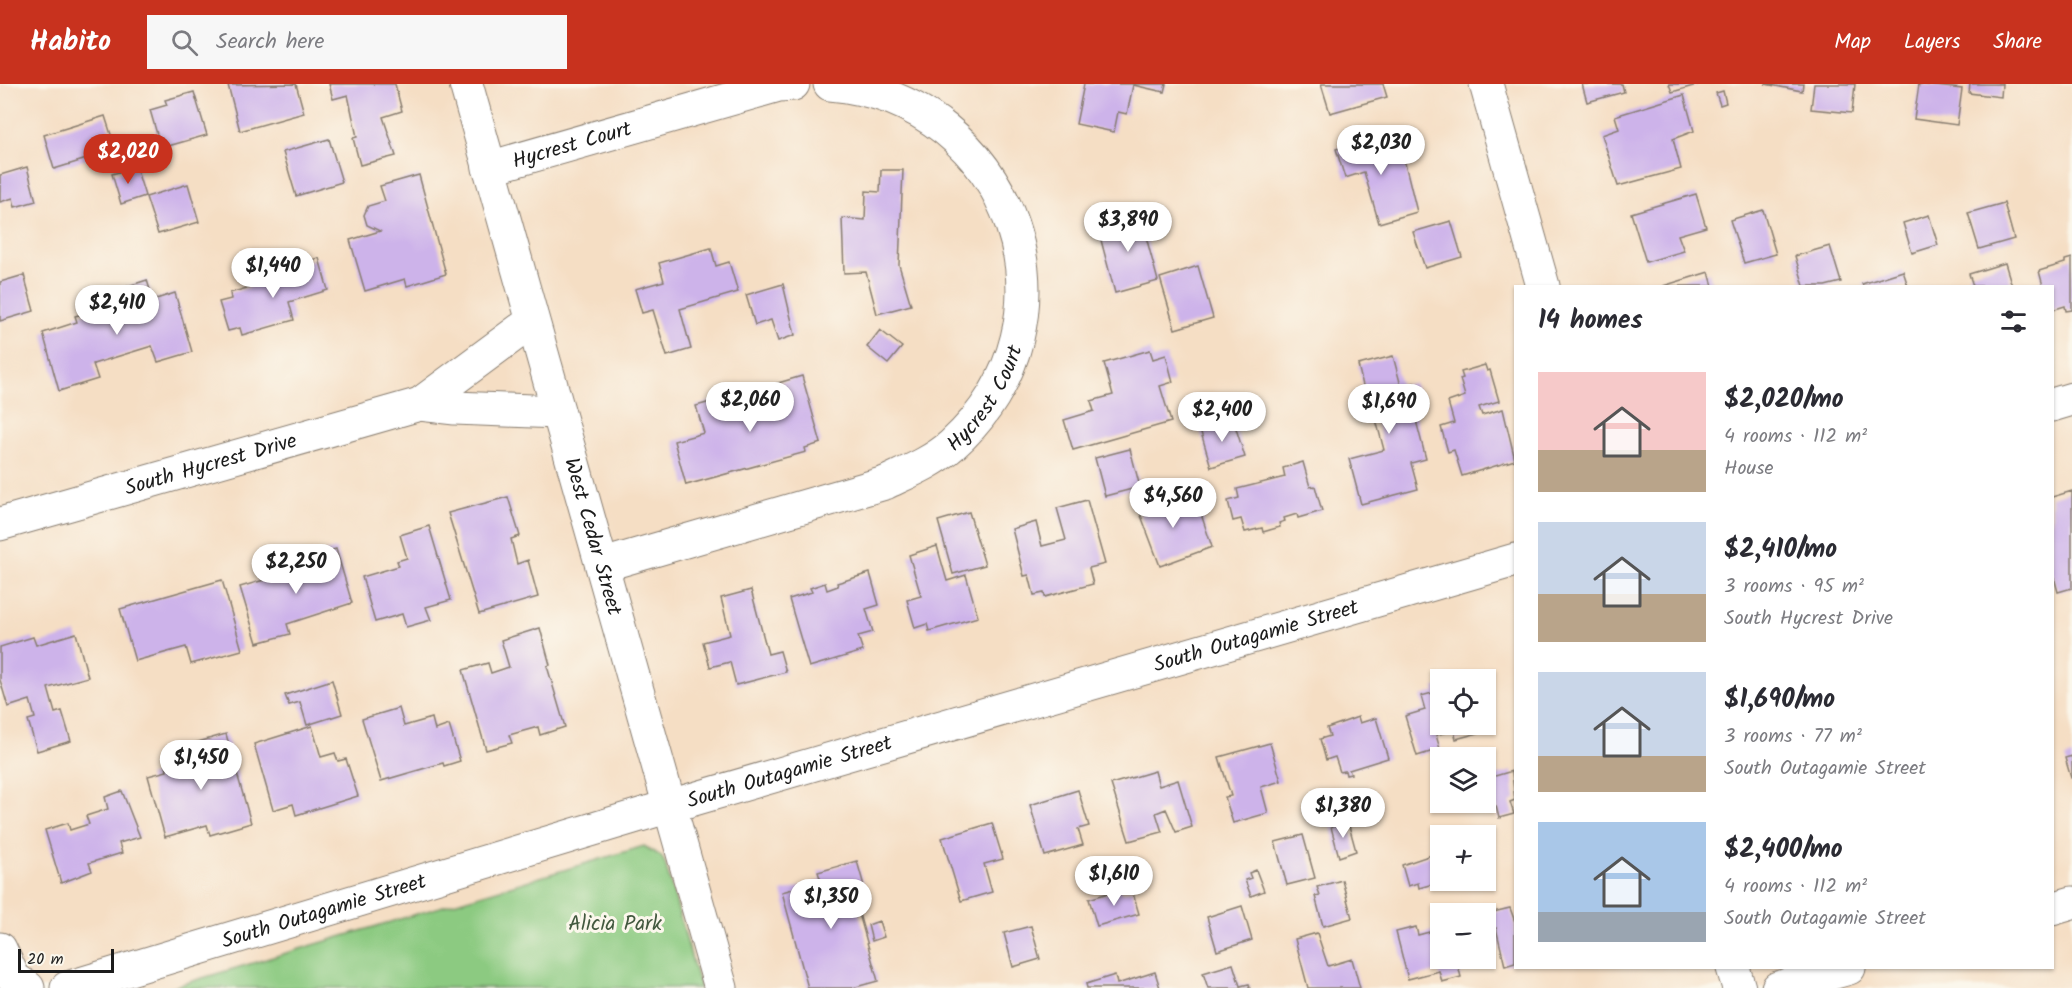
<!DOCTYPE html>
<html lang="en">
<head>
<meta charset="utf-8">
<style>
	body { margin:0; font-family:Kalam,sans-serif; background:#f7f7f7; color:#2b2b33; height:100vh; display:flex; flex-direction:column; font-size:22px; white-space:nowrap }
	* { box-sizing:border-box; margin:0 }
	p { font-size:20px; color:#7c7c81 }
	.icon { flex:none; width:33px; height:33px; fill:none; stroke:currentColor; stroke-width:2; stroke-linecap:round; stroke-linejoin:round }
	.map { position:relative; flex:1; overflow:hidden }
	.side { position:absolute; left:1514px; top:201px; width:540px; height:684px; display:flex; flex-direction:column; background:#fff; border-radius:0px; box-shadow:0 2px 4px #0004 }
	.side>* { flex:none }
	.fabs { position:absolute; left:1430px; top:585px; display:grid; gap:12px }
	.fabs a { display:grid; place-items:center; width:66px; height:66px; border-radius:0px; background:#fff; box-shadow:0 2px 4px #0004; font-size:30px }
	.scale { position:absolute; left:18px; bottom:15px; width:96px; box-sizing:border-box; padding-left:6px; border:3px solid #1c1c1c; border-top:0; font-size:16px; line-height:21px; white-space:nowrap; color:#1c1c1c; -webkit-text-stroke:4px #fbf7ec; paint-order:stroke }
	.price { position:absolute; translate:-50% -51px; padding:0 14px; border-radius:21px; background:#fff; color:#222; font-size:20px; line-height:39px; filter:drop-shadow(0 2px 3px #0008) }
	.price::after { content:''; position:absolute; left:50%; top:36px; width:18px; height:14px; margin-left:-9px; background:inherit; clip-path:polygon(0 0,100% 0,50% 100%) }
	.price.selected { background:#c8321e; color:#fff }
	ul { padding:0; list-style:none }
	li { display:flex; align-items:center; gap:18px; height:150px; padding:0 24px }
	li span { display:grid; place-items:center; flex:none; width:168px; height:120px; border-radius:0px; color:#555 }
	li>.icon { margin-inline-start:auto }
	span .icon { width:72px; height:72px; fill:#fffc; stroke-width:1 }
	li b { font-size:26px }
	h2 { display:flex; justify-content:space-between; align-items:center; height:72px; padding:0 24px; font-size:26px }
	header { display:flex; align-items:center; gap:36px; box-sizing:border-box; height:84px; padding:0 30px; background:#c8321e; color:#fff }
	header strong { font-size:28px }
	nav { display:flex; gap:33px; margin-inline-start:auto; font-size:21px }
	.search { width:420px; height:54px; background:#f7f7f7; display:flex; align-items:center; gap:15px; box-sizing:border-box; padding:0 21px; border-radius:0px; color:#7c7c81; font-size:22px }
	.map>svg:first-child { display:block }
	.green { fill:#8cca81; stroke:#54734e; stroke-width:1.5 }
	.building { fill:#cdb3ea }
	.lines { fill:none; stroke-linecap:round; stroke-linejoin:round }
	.minor-casing { stroke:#887d70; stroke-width:35 }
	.minor { stroke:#fff; stroke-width:33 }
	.labels { text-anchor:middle; stroke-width:6; stroke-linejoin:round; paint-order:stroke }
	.street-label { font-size:21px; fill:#1c1c1c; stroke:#fbf7ec }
	.park-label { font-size:21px; fill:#43593f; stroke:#fbf7ec }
</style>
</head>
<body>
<header>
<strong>Habito</strong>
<div class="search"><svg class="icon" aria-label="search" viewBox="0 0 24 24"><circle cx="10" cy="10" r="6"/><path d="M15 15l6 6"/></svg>Search here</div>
<nav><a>Map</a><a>Layers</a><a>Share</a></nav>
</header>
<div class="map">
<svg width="2072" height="904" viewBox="0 0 2072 904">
	<rect width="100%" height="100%" fill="#fbf7ec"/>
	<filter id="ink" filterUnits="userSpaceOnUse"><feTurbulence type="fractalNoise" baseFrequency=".0167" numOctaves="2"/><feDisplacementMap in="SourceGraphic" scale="12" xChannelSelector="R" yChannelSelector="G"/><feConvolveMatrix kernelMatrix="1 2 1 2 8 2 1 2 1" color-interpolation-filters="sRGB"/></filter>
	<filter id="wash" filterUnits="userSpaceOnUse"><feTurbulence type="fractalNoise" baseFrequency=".008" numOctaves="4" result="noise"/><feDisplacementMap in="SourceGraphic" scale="24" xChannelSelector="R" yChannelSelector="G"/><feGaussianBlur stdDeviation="1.35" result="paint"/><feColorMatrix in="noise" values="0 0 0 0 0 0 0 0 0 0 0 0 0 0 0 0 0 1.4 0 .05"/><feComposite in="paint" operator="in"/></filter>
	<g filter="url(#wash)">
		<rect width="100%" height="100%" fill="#f5dec4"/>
		<path class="green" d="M644 762 661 772 665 779 700 904H169Z"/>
		<g id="blocks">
			<path class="building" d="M296 0 304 29 240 47 228 1Z
				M329 0H395L402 27 383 33 396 72 360 81 353 54 357 53 348 11 333 15Z
				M1084 0H1166L1164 8 1133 1 1127 30 1118 28 1114 48 1076 40Z
				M1321 0H1383L1387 13 1330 29Z
				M1582 0H1622L1624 8 1587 18Z
				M1669 0H1697V1L1672 8Z
				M1765 0H1803L1802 7Z
				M1814 0H1855L1852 29 1811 25Z
				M1919 0 1962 5 1957 41 1914 35Z
				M1970 0H2002L2001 13 1969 9Z
				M1723 7 1726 19 1720 21 1716 9Z
				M194 8 207 51 161 64 150 26 167 21 165 16Z
				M1684 11 1694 47 1673 55 1681 85 1618 102 1602 51 1619 45 1615 32Z
				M105 32 116 66 54 85 44 51Z
				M1386 50 1391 66 1401 63 1417 128 1379 139 1364 88 1345 94 1336 65Z
				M329 55 342 98 296 112 283 68Z
				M27 83 36 117 15 123 13 114 0 118V91Z
				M136 83 145 112 121 120 112 90Z
				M881 86H903L899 181 911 221 877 230 866 188 844 189 842 134 865 136 866 107 880 108Z
				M419 91 446 190 407 202 405 195 365 207 350 156 380 147 367 141 364 131 368 122 385 117 380 102Z
				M188 100 199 138 158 150 146 113Z
				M1696 110 1706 143 1678 151 1684 167 1646 178 1631 129Z
				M2004 119 2014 155 1979 165 1968 129Z
				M1763 126 1776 170 1744 179 1730 136Z
				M1929 131 1938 161 1912 169 1903 139Z
				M1131 132 1144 133 1149 148 1145 149 1158 197 1115 209 1097 141Z
				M1451 137 1462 173 1425 184 1413 148Z
				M1830 162 1841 198 1825 202H1804L1795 172Z
				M711 164 716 182 729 178 738 208 680 225 691 265 667 272 653 226 642 229 635 205 664 197 659 179Z
				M319 174 328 206 289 218 294 236 242 251 240 244 228 247 219 218 231 215 230 209 291 191 289 183Z
				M2072 174V226L2066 227 2065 222 2052 226V202H2043L2039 187 2065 179V176Z
				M2005 179 2012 202H1973L1969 190Z
				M1198 182 1213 234 1175 245 1160 194Z
				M1903 187 1908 202H1863L1862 200Z
				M1709 188 1713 202H1663Z
				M24 191 34 227 0 237V198Z
				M147 196 153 216 175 209 192 268 158 278 152 262 93 280 98 295 59 307 43 249 77 238 75 232 103 224 104 229 128 222 122 204Z
				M783 200 795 251 778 257 771 236 755 241 746 211Z
				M880 246 902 263 888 280 867 263Z
				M1150 266 1153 275 1166 271 1173 298 1160 302 1171 338 1073 366 1064 336 1094 327 1091 317 1113 311 1104 279Z
				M1393 272 1401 302 1414 299 1419 319 1412 321 1426 375 1411 379 1418 405 1361 420 1349 375 1384 366 1375 332 1379 330 1375 312 1366 314 1358 281Z
				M1485 281 1487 287 1490 286 1499 317 1479 323 1482 331 1503 325 1515 376 1462 392 1454 366 1448 368 1441 343 1454 339 1448 318 1465 312 1460 295 1463 294 1461 288Z
				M802 292 821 359 805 364 806 368 686 401 674 357 704 349 696 322 725 314 729 329 765 319 761 304Z
				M1233 335 1245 373 1211 383 1200 345Z
				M1130 365 1140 403 1105 412 1095 374Z
				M1303 378 1310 403 1315 402 1322 427 1298 434 1297 430 1284 434 1285 437 1279 439 1280 443 1263 448 1262 444 1245 448 1241 435 1233 437 1228 417 1239 414 1237 405 1285 393 1283 384Z
				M1162 407 1165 416 1172 413 1175 421 1183 418 1187 431 1200 427 1212 463 1160 482 1140 429 1146 427 1142 414Z
				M2072 407V504L2058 508 2052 486V413Z
				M508 413 520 452 511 455 517 480 528 476 538 513 479 530 448 429Z
				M1087 416 1105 480 1089 484 1093 500 1045 513 1044 509 1034 511 1029 491 1024 492 1012 445 1036 438 1042 462 1066 456 1057 424Z
				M969 428 985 481 953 490 938 437Z
				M429 442 451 516 426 523 431 536 406 543 402 530 375 538 362 493 399 482 397 477 407 474 400 451Z
				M937 462 947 497 966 491 978 533 929 547 927 540 915 544 907 516 921 512 909 471Z
				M336 465 352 519 287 540 290 550 257 559 240 503 295 487 292 477Z
				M870 489 879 521 866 525 873 548 858 552 863 567 809 583 789 515 812 508 810 504 825 499 827 506 838 502 837 499Z
				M222 496 242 566 191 580 186 563 135 577 120 525Z
				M751 506 768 570 780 567 786 588 736 601 730 578 710 583 703 558 730 551 721 514Z
				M540 544 550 581 547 582 565 643 540 651 538 643 509 651 512 659 486 666 463 586 488 579 491 589 509 583 501 556Z
				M76 549 88 593 48 604 55 629 62 627 71 657 37 667 28 636 35 634 30 616 8 623 0 596V563L33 553 36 561Z
				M332 596 342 630 307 641 300 618 289 621 285 611Z
				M1440 602V640H1475L1478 649 1456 655 1454 646 1436 651 1440 665 1417 672 1405 632 1425 626 1421 612 1436 608 1434 604Z
				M399 624 404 642 432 634 435 646 449 641 460 677 444 682 443 679 381 697 362 635Z
				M1358 633 1360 639 1376 634 1388 674 1349 686 1351 690 1346 691 1345 687 1340 688 1335 673 1326 676 1320 655 1330 652 1327 644Z
				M312 642 321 673 335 669 338 677 346 675 358 712 296 731 293 720 273 726 254 660Z
				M226 650 251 739 210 751 207 741 165 753 148 692 167 687 166 680 194 672 191 660Z
				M1270 659 1281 697 1261 703 1268 729 1233 739 1225 713 1231 712 1219 673Z
				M2072 672V694H2071L2065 674Z
				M1155 687 1159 702 1178 696 1192 743 1176 748 1166 725 1156 729 1162 748 1129 757 1111 700Z
				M1512 687 1515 716 1510 718 1514 730 1499 734 1496 722 1492 723 1485 695Z
				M1078 706 1089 742 1078 745 1083 761 1045 772 1030 721Z
				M122 707 140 753 119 759 122 769 89 779 92 787 61 799 45 746 68 739 70 746 89 740 86 732 108 725 105 713Z
				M1348 738 1356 767 1339 773 1331 743Z
				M992 739 1003 775 984 780 992 808 961 817 942 754Z
				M1303 751 1315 794 1287 801 1275 758Z
				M1440 768V798L1419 804 1418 799 1408 802 1402 781Z
				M857 777 866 809 854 812 878 897 852 904H808L782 808 821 797 818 788Z
				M1256 786 1264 807 1251 812 1245 796 1251 794 1249 789Z
				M1342 796 1352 834 1323 842 1315 812 1320 811 1317 803Z
				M1121 805 1122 809 1132 806 1139 830 1097 842 1089 815Z
				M1242 822 1252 856 1217 867 1207 833Z
				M1510 824 1515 838V879L1505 882 1496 844 1488 846 1485 830Z
				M879 837 884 853 872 857 868 841Z
				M1031 842 1040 875 1013 883 1004 849Z
				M1416 843 1418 851 1433 847 1436 858 1440 857V874H1456L1461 893 1442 898 1439 887 1408 895 1396 848Z
				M1317 849 1328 882 1352 875 1360 904H1308L1295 855Z
				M1233 880 1240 902 1249 900 1250 904H1208L1203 889Z
				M1155 888 1160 904H1087L1086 900 1115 891 1117 900Z"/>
		</g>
	</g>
	<g filter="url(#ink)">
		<use href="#blocks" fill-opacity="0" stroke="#887d70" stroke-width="1.5"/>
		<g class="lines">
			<defs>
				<g id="minor">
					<path id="s1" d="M466 0 721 904"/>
					<path d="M1486 0 1543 202"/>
					<path id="s2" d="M489 84 779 1 793 0"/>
					<path d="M420 320 455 324 558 328"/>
					<path d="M2052 321 2072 315"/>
					<path id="s3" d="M0 440 420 320 531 238"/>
					<path id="s4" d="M603 481 885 399C908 388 933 378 952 361 1090 237 1014 16 830 0"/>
					<path d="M2052 825 2072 819"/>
					<path d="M0 865 14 895 28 904"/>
					<path d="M1733 884 1739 904"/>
					<path id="s5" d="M67 904 670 722 1515 476"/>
					<path d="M1778 904 1849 884"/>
				</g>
			</defs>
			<use href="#minor" class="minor-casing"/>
			<use href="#minor" class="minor"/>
		</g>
	</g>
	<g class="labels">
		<g class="street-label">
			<text dy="7" stroke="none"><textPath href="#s2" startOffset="86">Hycrest Court</textPath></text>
			<text dy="7" stroke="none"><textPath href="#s4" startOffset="429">Hycrest Court</textPath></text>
			<text dy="7" stroke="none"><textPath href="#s3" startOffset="219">South Hycrest Drive</textPath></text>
			<text dy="7" stroke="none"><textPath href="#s1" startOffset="470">West Cedar Street</textPath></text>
			<text dy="7" stroke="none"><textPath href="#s5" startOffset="1240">South Outagamie Street</textPath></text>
			<text dy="7" stroke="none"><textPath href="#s5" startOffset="754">South Outagamie Street</textPath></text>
			<text dy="7" stroke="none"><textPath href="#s5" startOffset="268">South Outagamie Street</textPath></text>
		</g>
		<g class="park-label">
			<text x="615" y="846">Alicia Park</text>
		</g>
	</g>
</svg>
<div class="fabs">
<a><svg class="icon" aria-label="locate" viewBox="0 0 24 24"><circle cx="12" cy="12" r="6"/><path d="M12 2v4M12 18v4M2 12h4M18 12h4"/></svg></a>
<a><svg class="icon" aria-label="layers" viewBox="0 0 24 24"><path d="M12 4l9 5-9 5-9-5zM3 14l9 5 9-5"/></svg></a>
<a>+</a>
<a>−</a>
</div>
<div class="scale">20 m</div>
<b class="price" style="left:1381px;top:92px">$2,030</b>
<b class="price selected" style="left:128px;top:101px">$2,020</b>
<b class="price" style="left:1128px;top:169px">$3,890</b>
<b class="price" style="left:273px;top:215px">$1,440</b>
<b class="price" style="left:117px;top:252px">$2,410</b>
<b class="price" style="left:750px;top:349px">$2,060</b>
<b class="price" style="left:1389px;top:351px">$1,690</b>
<b class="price" style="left:1222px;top:359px">$2,400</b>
<b class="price" style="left:1173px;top:445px">$4,560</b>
<b class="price" style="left:296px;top:511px">$2,250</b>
<b class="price" style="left:201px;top:707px">$1,450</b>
<b class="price" style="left:1343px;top:755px">$1,380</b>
<b class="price" style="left:1114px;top:823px">$1,610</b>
<b class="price" style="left:831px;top:846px">$1,350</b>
<section class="side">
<h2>14 homes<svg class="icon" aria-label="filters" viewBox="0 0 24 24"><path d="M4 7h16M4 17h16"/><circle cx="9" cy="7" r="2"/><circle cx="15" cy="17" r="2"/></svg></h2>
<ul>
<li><span style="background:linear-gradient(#f6c9c9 65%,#b9a48a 0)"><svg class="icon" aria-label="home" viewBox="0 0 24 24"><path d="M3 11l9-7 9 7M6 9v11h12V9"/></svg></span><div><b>$2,020/mo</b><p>4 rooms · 112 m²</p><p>House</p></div></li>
<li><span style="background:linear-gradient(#c9d6e8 60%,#b9a48a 0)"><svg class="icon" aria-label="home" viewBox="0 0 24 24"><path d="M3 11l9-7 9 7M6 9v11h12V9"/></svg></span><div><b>$2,410/mo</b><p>3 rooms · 95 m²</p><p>South Hycrest Drive</p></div></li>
<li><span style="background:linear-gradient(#c9d6e8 70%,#b9a48a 0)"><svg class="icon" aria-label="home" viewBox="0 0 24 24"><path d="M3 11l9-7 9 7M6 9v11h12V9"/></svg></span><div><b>$1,690/mo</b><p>3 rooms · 77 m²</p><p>South Outagamie Street</p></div></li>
<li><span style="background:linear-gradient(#a9c7e8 75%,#9aa5b1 0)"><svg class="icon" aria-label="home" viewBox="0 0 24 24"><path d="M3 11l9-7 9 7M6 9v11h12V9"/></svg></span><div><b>$2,400/mo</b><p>4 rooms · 112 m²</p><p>South Outagamie Street</p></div></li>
</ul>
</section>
</div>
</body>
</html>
